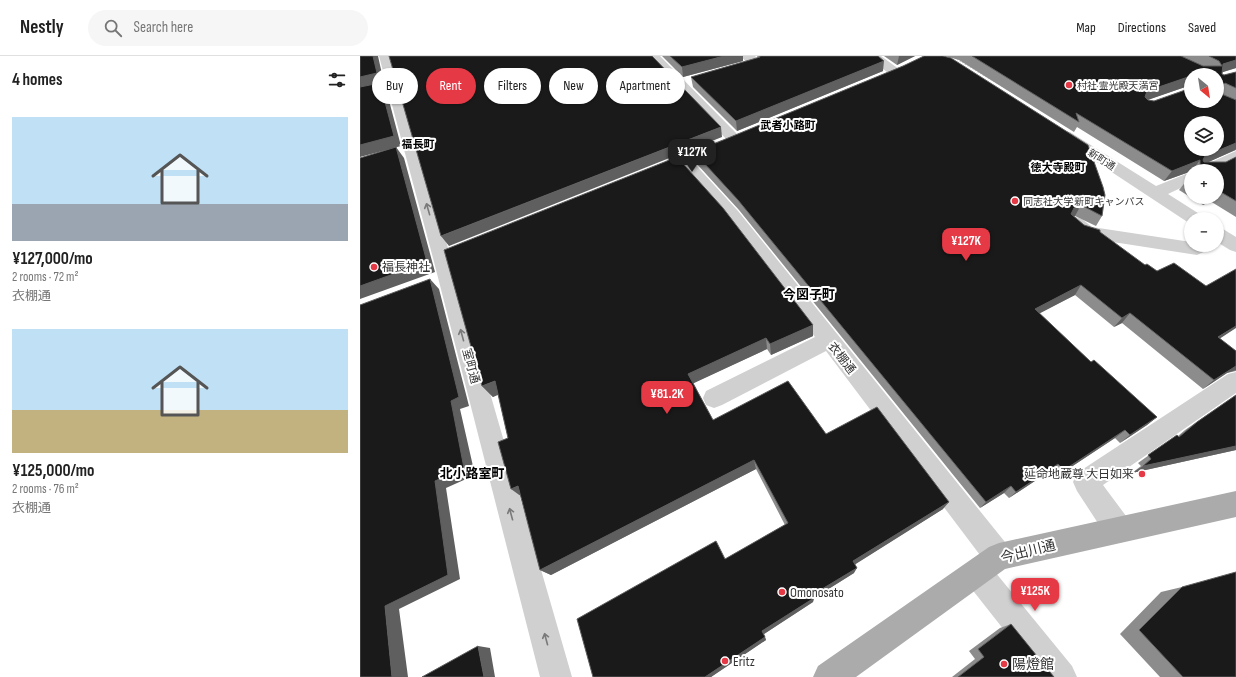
<!DOCTYPE html>
<html lang="en">
<head>
<meta charset="utf-8">
<style>
	body { margin:0; font-family:"Sofia Sans Condensed","Noto Sans JP",sans-serif; background:#f6f6f6; color:#222; height:100vh; display:flex; flex-direction:column; font-size:15px; white-space:nowrap }
	* { box-sizing:border-box; margin:0 }
	p { font-size:13px; color:#767676 }
	.icon { flex:none; width:22px; height:22px; fill:none; stroke:currentColor; stroke-width:2; stroke-linecap:round; stroke-linejoin:round }
	.map { position:relative; flex:1; overflow:hidden }
	.side { display:flex; flex-direction:column; background:#fff; width:360px }
	.side>* { flex:none }
	.top-card { position:absolute; left:12px; top:12px; width:380px; height:36px; display:flex; gap:8px }
	.needle { width:26px; rotate:150deg }
	.fabs { position:absolute; left:824px; top:12px; display:grid; gap:8px }
	.fabs a { display:grid; place-items:center; width:40px; height:40px; border-radius:50%; background:#fff; box-shadow:0 1px 3px #0004; font-size:20px }
	.price { position:absolute; translate:-50% -34px; padding:0 9px; border-radius:8px; background:#e63946; color:#fff; font-size:13px; line-height:26px; filter:drop-shadow(0 1px 2px #0008) }
	.price::after { content:''; position:absolute; left:50%; top:24px; width:12px; height:9px; margin-left:-6px; background:inherit; clip-path:polygon(0 0,100% 0,50% 100%) }
	.price.active { background:#222; color:#fff }
	ul { padding:0; list-style:none }
	li { display:grid; align-content:center; gap:8px; height:212px; padding:0 12px }
	li span { display:grid; place-items:center; height:124px; border-radius:0px; color:#555 }
	li>.icon { margin-inline-start:auto }
	span .icon { width:72px; height:72px; fill:#fffc; stroke-width:1 }
	li b { font-size:17px }
	h2 { display:flex; justify-content:space-between; align-items:center; height:48px; padding:0 12px; font-size:17px }
	.chip { padding:0 14px; border-radius:18px; background:#fff; box-shadow:0 1px 3px #0004; font-size:14px; line-height:36px }
	.chip.active { background:#e63946; color:#fff }
	header { display:flex; align-items:center; gap:24px; box-sizing:border-box; height:56px; padding:0 20px; background:#fff; border-bottom:1px solid #e0e0e0 }
	header strong { font-size:19px }
	nav { display:flex; gap:22px; margin-inline-start:auto; font-size:14px }
	.search { width:280px; height:36px; background:#f6f6f6; display:flex; align-items:center; gap:10px; box-sizing:border-box; padding:0 14px; border-radius:22px; color:#767676; font-size:15px }
	main { display:flex; flex:1; min-height:0 }
	.map>svg:first-child { display:block }
	.lines { fill:none; stroke-linecap:round; stroke-linejoin:round }
	.path { stroke:#cdcdcd; stroke-width:1.5; stroke-dasharray:1.5 1.5; stroke-linecap:butt }
	.minor { fill:#d0d0d0; fill-rule:evenodd }
	.major { fill:#ababab; fill-rule:evenodd }
	.wall { fill:#8c8c8c; fill-rule:evenodd }
	.shaded-wall { fill:#5f5f5f }
	.building { fill:#1a1a1a; stroke:#5f5f5f; fill-rule:evenodd }
	.oneway { stroke:#7a7a7a }
	.poi-dot { fill:#e63946; stroke:#fff; stroke-width:1.5 }
	.labels { text-anchor:middle; stroke-width:4; stroke-linejoin:round; paint-order:stroke }
	.far-poi-label { font-size:10px; fill:#333; stroke:#fff; text-anchor:start }
	.far-street-label { font-size:10px; fill:#333; stroke:#fff }
	.far-neighbourhood-label { font-size:11px; font-weight:bold; fill:#000; stroke:#fff }
	.poi-label { font-size:12px; fill:#333; stroke:#fff; text-anchor:start }
	.street-label { font-size:12px; fill:#333; stroke:#fff }
	.neighbourhood-label { font-size:13px; font-weight:bold; fill:#000; stroke:#fff }
	.near-street-label { font-size:14px; fill:#333; stroke:#fff }
	.near-poi-label { font-size:14px; fill:#333; stroke:#fff; text-anchor:start }
</style>
</head>
<body>
<header>
<strong>Nestly</strong>
<div class="search"><svg class="icon" aria-label="search" viewBox="0 0 24 24"><circle cx="10" cy="10" r="6"/><path d="M15 15l6 6"/></svg>Search here</div>
<nav><a>Map</a><a>Directions</a><a>Saved</a></nav>
</header>
<main>
<section class="side">
<h2>4 homes<svg class="icon" aria-label="filters" viewBox="0 0 24 24"><path d="M4 7h16M4 17h16"/><circle cx="9" cy="7" r="2"/><circle cx="15" cy="17" r="2"/></svg></h2>
<ul>
<li><span style="background:linear-gradient(#bfe0f5 70%,#9aa5b1 0)"><svg class="icon" aria-label="home" viewBox="0 0 24 24"><path d="M3 11l9-7 9 7M6 9v11h12V9"/></svg></span><div><b>¥127,000/mo</b><p>2 rooms · 72 m²</p><p>衣棚通</p></div></li>
<li><span style="background:linear-gradient(#bfe0f5 65%,#c2b280 0)"><svg class="icon" aria-label="home" viewBox="0 0 24 24"><path d="M3 11l9-7 9 7M6 9v11h12V9"/></svg></span><div><b>¥125,000/mo</b><p>2 rooms · 76 m²</p><p>衣棚通</p></div></li>
</ul>
</section>
<div class="map">
<svg width="876" height="621" viewBox="0 0 876 621">
	<rect width="100%" height="100%" fill="#fff"/>
	<g class="lines">
		<path class="path" d="M592 0 650 35"/>
		<path class="minor" d="M19 0H31L91 202 212 621H180L73 202Z
			M287 0H300L379 80 382 83 379 86 374 88 369 86Z
			M381 0H395L401 7 400 10 370 18 365 17 363 14 365 11 386 6Z
			M506 0H521L543 16 541 19H531Z
			M705 75 710 76 796 130 831 116V127L808 138 841 159 844 163H831V168L829 167 700 82 698 79 700 76Z
			M361 84 366 86 369 89 366 92 333 106 378 155 649 491 653 501 649 511 639 515 631 511 712 610 717 621H681L607 527 603 517 607 507 617 503 626 507 466 295 362 349 354 352 346 349 343 342 346 335 455 281 366 163 320 112 299 120 293 122 287 120 285 117 287 114Z
			M876 95V106L857 115H836L838 112Z
			M716 161 722 163 732 171 831 186V189H853L850 193 837 199 727 182 721 180 707 167 710 163Z
			M857 171 863 173 876 181V196L870 194 857 186Z
			M876 316V337L743 429 769 464 772 474 769 484 759 487 749 484 717 435 713 426 717 417 868 318Z"/>
		<path class="major" d="M876 435V461L645 513 496 621H453L458 610 629 491 639 487Z"/>
	</g>
	<path class="wall" d="M302 0H383V5L323 21Z
		M397 0H518L523 15 377 75 333 31 331 21 398 2Z
		M524 0H555L537 9Z
		M585 0H876V12L862 16V18L864 19 876 16V94L848 106H866L876 101V161L850 145 843 149 819 134 827 124 831 122V141H857V115H832L804 125 717 71 714 76 599 4ZM831 19H857L831 45H794L787 44 831 29Z
		M543 10 742 160 736 170 715 160H714L724 169 740 176 860 283 876 295V315L867 317 843 333 762 267 754 271 715 239 679 257 731 306 797 361 787 369 760 387 755 382 696 421 690 415 649 442 644 437 620 452 379 154 336 107 334 96Z
		M453 269V280L411 299 407 293 333 327 353 364 466 378 583 453 495 508 494 517 454 542 453 546 404 578 406 584 351 621H233L365 503 425 469 396 413 191 519 180 514 148 382 138 338 133 341 122 330Z
		M876 339V394L772 417 781 410 778 407 817 379 818 380 825 374Z
		M822 531 876 621H800L760 578 801 536Z
		M651 568 694 621H592L615 603 609 595 640 572Z"/>
	<path class="shaded-wall" d="M13 0H18L24 27 21 28 27 37 41 90 0 101V21Z
		M364 0H383V5L323 21 322 11Z
		M539 0H555L537 9Z
		M876 4V12L857 18 863 8Z
		M524 5 523 15 377 75 376 65Z
		M831 20V29L782 46 787 35Z
		M865 27 860 34H863L857 42V36L863 29Z
		M361 71 362 81 89 190 81 180Z
		M876 87V93L875 94 840 110V108L845 100Z
		M36 91 44 102 75 216 0 243V230Z
		M840 104 832 115 804 125 812 115Z
		M849 141H853L850 145 843 149Z
		M721 149 715 160 708 162 714 152Z
		M70 223 79 233 109 350 100 353 115 419 86 432 100 523 39 553 48 621H32L25 550 75 425 91 345Z
		M721 229 715 239 669 263 675 253Z
		M770 257 762 267 754 271 762 262Z
		M453 269V280L411 299 410 288Z
		M876 270V272L847 291 858 281Z
		M406 282 407 293 332 328 328 318Z
		M876 310V314L867 317 843 333 854 324Z
		M135 325 145 336 133 341 122 330Z
		M797 361 787 369 760 387 770 379Z
		M765 374 755 382 696 421 704 414Z
		M876 390V394L772 417 783 410Z
		M394 404 396 413 191 519 180 514Z
		M698 408 690 415 649 442 656 436Z
		M158 430 162 441 151 433Z
		M651 430 644 437 620 452 626 446Z
		M589 446 583 453 491 511 493 505Z
		M497 512 494 517 451 544 452 539Z
		M454 542 453 546 404 578 402 575Z
		M405 581 406 584 351 621H345Z
		M118 590 130 592 135 621H124Z"/>
	<path class="building" d="M0 0H13L17 17 0 21Z
		M29 0H292L361 71 81 180Z
		M310 0H364L322 11Z
		M400 0H518L524 5 376 65 331 21 400 1Z
		M564 0H583L591 2 728 89 743 131 745 139 742 160 721 149 714 152 711 158 724 169 740 174V176L785 209 787 208 797 215 814 207 846 230 876 213V270L858 281 876 295V310L854 324 770 257 762 262 721 229 675 253 731 306 734 304 797 361 770 379 765 374 704 414 698 408 656 436 651 430 626 446 378 144 334 96 543 10Z
		M612 0H821L843 10H862L859 5 849 0H876V4L863 8 862 18 864 19 876 16V32L865 27 863 29V34L858 35 859 37 876 44V87L845 100 843 104 844 106H866L876 101V145L859 135 857 136V115H840V104L812 115 716 57 719 66ZM837 18 838 19H857V45H831V32L794 45 788 44 785 41 787 35 831 20V19ZM831 67H857V93H831Z
		M20 27 34 80 0 89V31Z
		M36 91 67 206 0 230V102Z
		M317 101 363 152 453 269 410 288 406 282 328 318 353 364 428 325 466 378 517 351 589 446 493 505 497 512 452 539 454 542 402 575 405 581 345 621H233L217 563 356 485 365 503 428 467 394 404 180 514 158 430 151 433 138 386 148 382 135 325 122 330 84 194Z
		M831 122V126L827 124Z
		M70 223 99 341 91 345 104 412 75 425 88 519 25 550 32 621H0V249Z
		M876 339V390L783 410 791 403 788 399 817 379 819 381 837 366Z
		M876 516V621H823L779 574 822 531Z
		M651 568 694 621H598L624 601 618 593Z
		M118 590 124 621H62Z"/>
	<defs><path id="oneway-shaft" d="M-6 0H5M1.5-3L5.5 0L1.5 3" fill="none" stroke-width="1.6" stroke-linecap="round" stroke-linejoin="round"/></defs>
	<g class="oneway">
		<use href="#oneway-shaft" transform="translate(68 153) rotate(-106)"/>
		<use href="#oneway-shaft" transform="translate(102 279) rotate(-105)"/>
		<use href="#oneway-shaft" transform="translate(151 458) rotate(-105)"/>
		<use href="#oneway-shaft" transform="translate(186 583) rotate(-105)"/>
	</g>
	<g class="poi-dot">
		<circle cx="709" cy="29" r="4"/>
		<circle cx="655" cy="145" r="4"/>
		<circle cx="14" cy="211" r="4"/>
		<circle cx="782" cy="418" r="4"/>
		<circle cx="422" cy="536" r="4"/>
		<circle cx="365" cy="605" r="4"/>
		<circle cx="644" cy="608" r="4"/>
	</g>
	<g class="labels">
		<g class="far-poi-label">
			<text x="717" y="33">村社 霊光殿天満宮</text>
			<text x="663" y="149">同志社大学 新町キャンパス</text>
		</g>
		<g class="far-street-label">
			<text transform="translate(742 103) rotate(33)" y="4">新町通</text>
		</g>
		<g class="far-neighbourhood-label">
			<text x="428" y="73">武者小路町</text>
			<text x="58" y="92">福長町</text>
			<text x="698" y="115">徳大寺殿町</text>
		</g>
		<g class="poi-label">
			<text x="22" y="215">福長神社</text>
			<text x="774" y="422" text-anchor="end">延命地蔵尊 大日如来</text>
		</g>
		<g class="street-label">
			<text transform="translate(482 302) rotate(52)" y="4">衣棚通</text>
			<text transform="translate(111 310) rotate(75)" y="4">室町通</text>
		</g>
		<g class="neighbourhood-label">
			<text x="449" y="243">今図子町</text>
			<text x="112" y="422">北小路室町</text>
		</g>
		<g class="near-street-label">
			<text transform="translate(668 495) rotate(-14)" y="5">今出川通</text>
		</g>
		<g class="near-poi-label">
			<text x="430" y="541">Omonosato</text>
			<text x="373" y="610">Eritz</text>
			<text x="652" y="613">陽燈館</text>
		</g>
	</g>
</svg>
<div class="fabs">
<a><svg class="needle" viewBox="-14 -14 28 28"><path d="M0-13l5 13h-10z" fill="#e53935"/><path d="M0 13l5-13h-10z" fill="#767676"/></svg></a>
<a><svg class="icon" aria-label="layers" viewBox="0 0 24 24"><path d="M12 4l9 5-9 5-9-5zM3 14l9 5 9-5"/></svg></a>
<a>+</a>
<a>−</a>
</div>
<b class="price active" style="left:332px;top:117px">¥127K</b>
<b class="price" style="left:606px;top:206px">¥127K</b>
<b class="price" style="left:307px;top:359px">¥81.2K</b>
<b class="price" style="left:675px;top:556px">¥125K</b>
<div class="top-card">
<a class="chip">Buy</a>
<a class="chip active">Rent</a>
<a class="chip">Filters</a>
<a class="chip">New</a>
<a class="chip">Apartment</a>
</div>
</div>
</main>
</body>
</html>
